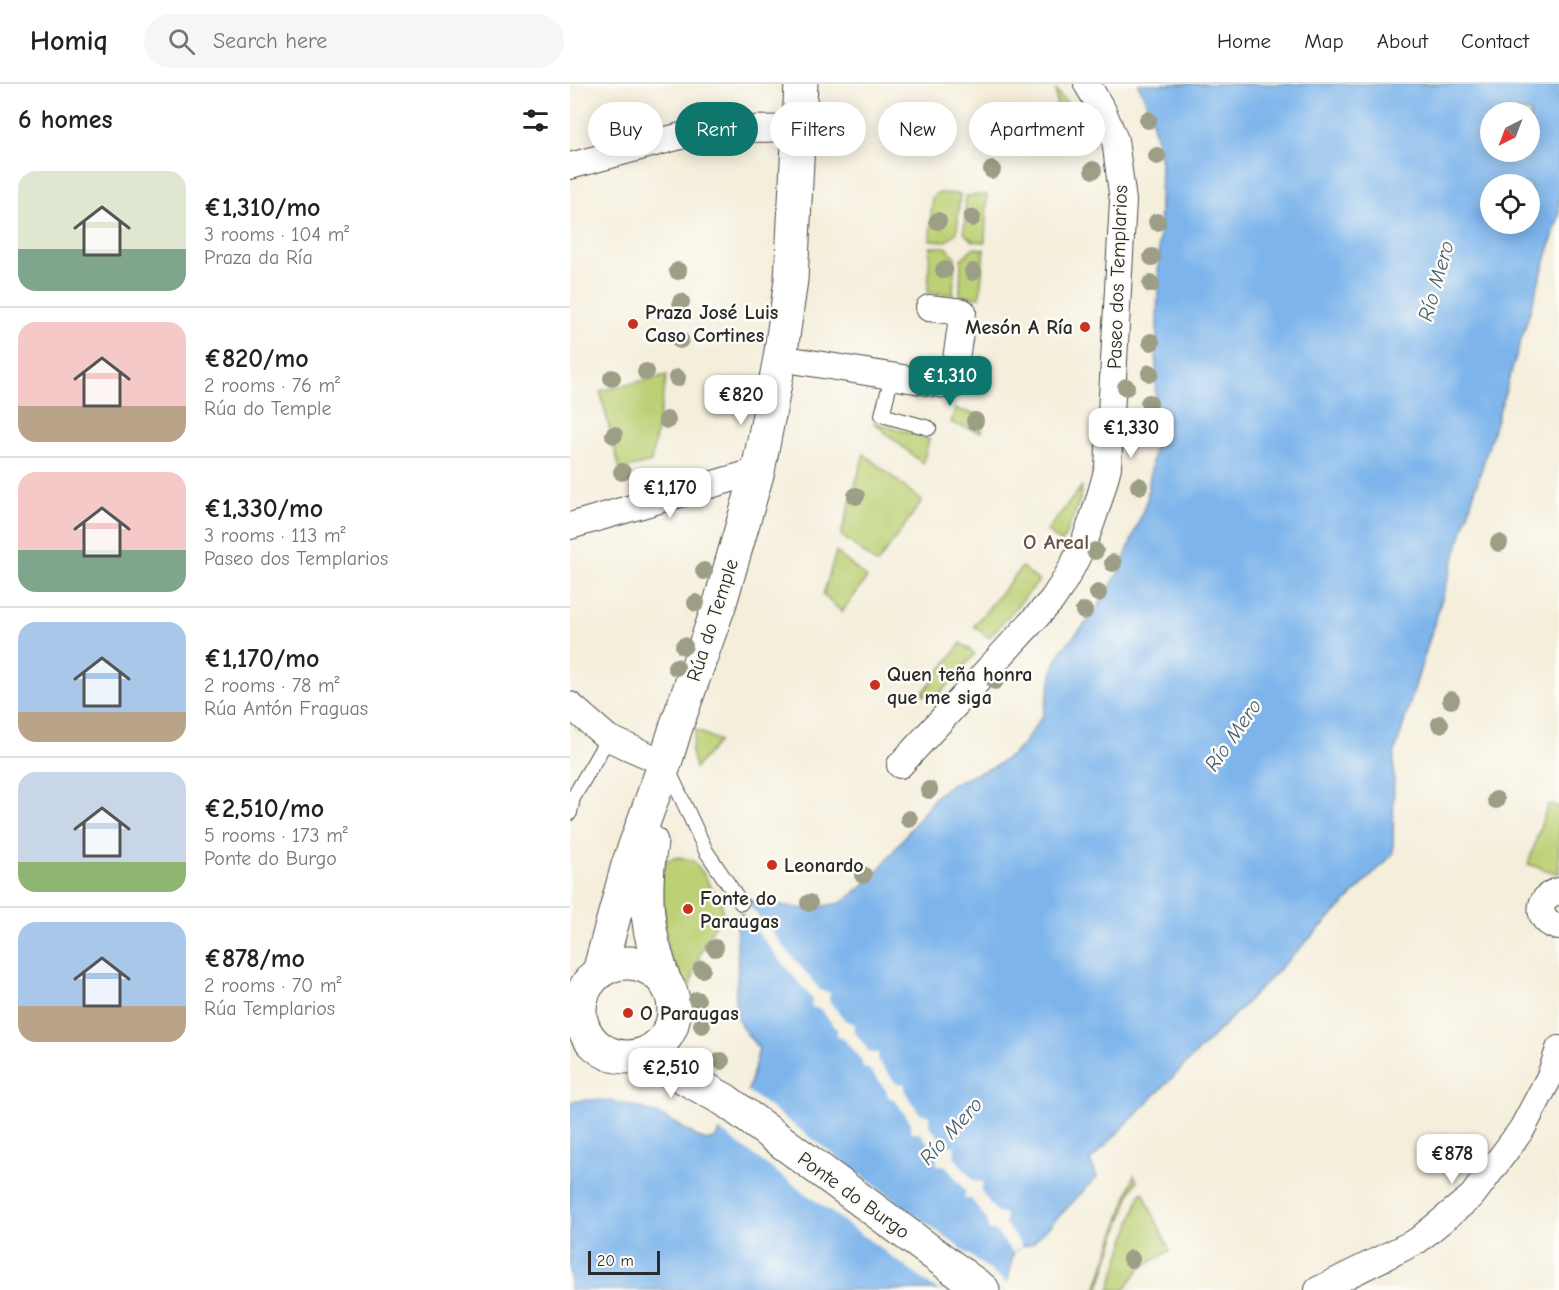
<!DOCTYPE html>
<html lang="en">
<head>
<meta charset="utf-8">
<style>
	body { margin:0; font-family:"Comic Neue",sans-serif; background:#f6f6f6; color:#222; height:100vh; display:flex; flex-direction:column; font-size:22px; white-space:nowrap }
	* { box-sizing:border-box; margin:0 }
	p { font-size:20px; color:#767676 }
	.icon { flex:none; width:33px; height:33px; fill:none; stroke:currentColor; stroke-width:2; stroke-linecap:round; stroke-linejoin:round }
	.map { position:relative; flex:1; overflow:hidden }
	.sheet { display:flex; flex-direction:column; background:#fff; width:570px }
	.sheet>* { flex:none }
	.banner { position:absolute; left:18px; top:18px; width:570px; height:54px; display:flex; gap:12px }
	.needle { width:39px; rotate:222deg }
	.tools { position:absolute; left:910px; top:18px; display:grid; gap:12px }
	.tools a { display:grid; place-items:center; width:60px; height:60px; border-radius:50%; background:#fff; box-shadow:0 3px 15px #0003; font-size:30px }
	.scale { position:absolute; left:18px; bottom:15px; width:72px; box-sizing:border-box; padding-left:6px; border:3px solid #2b2b2b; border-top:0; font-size:16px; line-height:21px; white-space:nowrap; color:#2b2b2b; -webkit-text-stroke:4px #fdfcf7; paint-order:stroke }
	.price { position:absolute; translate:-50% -51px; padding:0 14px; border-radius:12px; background:#fff; color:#222; font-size:20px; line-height:39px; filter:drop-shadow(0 2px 3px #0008) }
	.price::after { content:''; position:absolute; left:50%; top:36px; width:18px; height:14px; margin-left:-9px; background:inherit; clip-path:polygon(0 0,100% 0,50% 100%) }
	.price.current { background:#0f766e; color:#fff }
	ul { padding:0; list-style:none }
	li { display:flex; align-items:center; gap:18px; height:150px; padding:0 18px }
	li+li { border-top:2px solid #e0e0e0 }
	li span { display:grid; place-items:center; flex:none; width:168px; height:120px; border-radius:18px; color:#555 }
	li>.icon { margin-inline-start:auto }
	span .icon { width:72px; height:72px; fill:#fffc; stroke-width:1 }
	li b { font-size:26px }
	h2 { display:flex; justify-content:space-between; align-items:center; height:72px; padding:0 18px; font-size:26px }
	.chip { padding:0 21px; border-radius:27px; background:#fff; box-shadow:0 3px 15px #0003; font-size:21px; line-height:54px }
	.chip.current { background:#0f766e; color:#fff }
	header { display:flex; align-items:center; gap:36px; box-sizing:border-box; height:84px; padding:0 30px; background:#fff; border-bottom:2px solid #e0e0e0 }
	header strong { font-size:28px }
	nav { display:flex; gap:33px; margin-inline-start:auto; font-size:21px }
	.search { width:420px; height:54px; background:#f6f6f6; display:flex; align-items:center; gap:15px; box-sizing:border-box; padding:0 21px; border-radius:33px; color:#767676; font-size:22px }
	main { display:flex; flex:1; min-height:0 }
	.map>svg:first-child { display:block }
	.green { fill:#bcd074; stroke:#747e50; stroke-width:1.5 }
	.water { fill:#7bb4eb; stroke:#53708b; stroke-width:1.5; fill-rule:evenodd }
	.pier { fill:#f4eedb }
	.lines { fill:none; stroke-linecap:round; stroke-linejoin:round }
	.service-casing { stroke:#494845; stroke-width:16 }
	.minor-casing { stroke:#494845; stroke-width:28 }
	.secondary-casing { stroke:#494845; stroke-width:35 }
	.service { stroke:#fff; stroke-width:14 }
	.minor { stroke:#fff; stroke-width:26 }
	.secondary { stroke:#fff; stroke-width:33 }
	.tree { fill:#9d9e86 }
	.poi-dot { fill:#c8321e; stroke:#fdfcf7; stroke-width:2 }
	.labels { text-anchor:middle; stroke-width:5; stroke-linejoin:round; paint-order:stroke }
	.street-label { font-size:20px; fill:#2b2b2b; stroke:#fdfcf7 }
	.poi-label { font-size:20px; font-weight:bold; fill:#2b2b2b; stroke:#fdfcf7; text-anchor:start }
	.water-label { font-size:21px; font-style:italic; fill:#475b6e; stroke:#fdfcf7 }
	.neighbourhood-label { font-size:21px; font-weight:bold; fill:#69544d; stroke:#fdfcf7 }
</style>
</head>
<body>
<header>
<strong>Homiq</strong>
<div class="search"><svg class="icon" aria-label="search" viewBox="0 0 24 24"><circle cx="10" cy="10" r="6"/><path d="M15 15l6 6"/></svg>Search here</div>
<nav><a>Home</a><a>Map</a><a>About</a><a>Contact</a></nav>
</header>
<main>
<section class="sheet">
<h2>6 homes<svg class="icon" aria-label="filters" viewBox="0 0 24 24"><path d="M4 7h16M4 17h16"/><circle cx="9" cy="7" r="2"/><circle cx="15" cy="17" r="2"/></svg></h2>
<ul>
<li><span style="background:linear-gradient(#dfe7d0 65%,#7fa58c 0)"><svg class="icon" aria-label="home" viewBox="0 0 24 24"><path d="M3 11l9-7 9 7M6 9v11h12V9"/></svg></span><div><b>€1,310/mo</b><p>3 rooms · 104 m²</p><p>Praza da Ría</p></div></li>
<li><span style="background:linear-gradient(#f6c9c9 70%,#b9a48a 0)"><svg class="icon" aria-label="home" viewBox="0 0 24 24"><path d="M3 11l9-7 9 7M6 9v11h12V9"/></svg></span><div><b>€820/mo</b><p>2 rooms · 76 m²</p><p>Rúa do Temple</p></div></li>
<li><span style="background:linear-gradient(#f6c9c9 65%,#7fa58c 0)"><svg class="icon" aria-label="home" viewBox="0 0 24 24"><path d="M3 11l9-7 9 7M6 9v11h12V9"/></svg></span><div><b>€1,330/mo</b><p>3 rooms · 113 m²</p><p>Paseo dos Templarios</p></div></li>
<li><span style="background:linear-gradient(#a9c7e8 75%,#b9a48a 0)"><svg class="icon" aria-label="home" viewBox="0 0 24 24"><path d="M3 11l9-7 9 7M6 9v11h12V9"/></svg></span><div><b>€1,170/mo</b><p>2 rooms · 78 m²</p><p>Rúa Antón Fraguas</p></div></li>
<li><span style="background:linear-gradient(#c9d6e8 75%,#8fb573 0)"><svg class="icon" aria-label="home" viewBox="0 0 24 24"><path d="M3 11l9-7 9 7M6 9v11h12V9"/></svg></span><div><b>€2,510/mo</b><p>5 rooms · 173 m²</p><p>Ponte do Burgo</p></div></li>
<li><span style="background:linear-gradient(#a9c7e8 70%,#b9a48a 0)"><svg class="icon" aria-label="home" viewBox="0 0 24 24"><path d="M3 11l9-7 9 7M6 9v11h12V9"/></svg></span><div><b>€878/mo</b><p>2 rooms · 70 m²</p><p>Rúa Templarios</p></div></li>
</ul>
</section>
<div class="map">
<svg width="989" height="1206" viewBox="0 0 989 1206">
	<rect width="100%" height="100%" fill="#fdfcf7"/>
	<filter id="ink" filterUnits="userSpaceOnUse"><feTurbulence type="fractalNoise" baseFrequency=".0167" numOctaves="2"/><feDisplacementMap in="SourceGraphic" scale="12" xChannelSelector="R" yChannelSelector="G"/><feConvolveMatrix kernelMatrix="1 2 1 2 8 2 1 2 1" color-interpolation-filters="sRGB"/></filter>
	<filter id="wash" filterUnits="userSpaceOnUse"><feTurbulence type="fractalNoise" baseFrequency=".008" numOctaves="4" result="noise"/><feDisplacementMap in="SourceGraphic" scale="24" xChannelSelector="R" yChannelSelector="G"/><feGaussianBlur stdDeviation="1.35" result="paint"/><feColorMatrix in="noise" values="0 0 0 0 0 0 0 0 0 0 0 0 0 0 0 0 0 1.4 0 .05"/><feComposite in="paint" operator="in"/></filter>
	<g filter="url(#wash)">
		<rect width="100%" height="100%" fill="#f4eedb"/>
		<path class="green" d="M486 7 507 30 525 61 488 59Z
			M367 109 390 110 387 148 377 157 360 156 362 114Z
			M417 111 415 158 403 157 394 149 396 112Z
			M360 163H376L385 172 383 210 358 209Z
			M403 164 414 165 410 213 390 212 391 175Z
			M97 291 81 378 50 386 30 307Z
			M385 325 415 332 411 348 381 339Z
			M303 338 359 355 353 380Z
			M294 370 352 417 307 480 271 451Z
			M512 402 509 419 492 459 477 447Z
			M266 468 297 494 272 528 253 511Z
			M452 483 469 497 419 554 404 542Z
			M391 559 405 570 364 616 352 610Z
			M126 646 149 657 125 684 121 668Z
			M978 720 989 723V790L958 780Z
			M109 773 123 777 134 790 140 803 152 817V832L144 843 130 870 118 908 106 887 97 864 90 784 98 776Z
			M564 1091 567 1097 561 1107 528 1206H526Z
			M573 1108 600 1167 570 1184 554 1206H539L570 1111Z"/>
		<path class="water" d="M568 0H989V132L824 671 823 770 520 1077 527 1093 462 1160 452 1162 443 1169 436 1206H0V1018C35 1012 73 1021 103 1038 114 1044 124 1052 136 1057L146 1054 179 1004 189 965C181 954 169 943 166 929 163 915 168 897 168 882 168 859 160 834 180 817L236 825 271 819 293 802 312 782 366 712 380 701 425 682 442 671 454 659 473 631 485 580 492 566 523 531 550 486 577 416 584 362 591 78C586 51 581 25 568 0ZM921 28H960V68H921ZM921 100H960V140H921Z"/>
		<path class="pier" d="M175 816 251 907 260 908 259 917 276 937 285 940 284 947 300 969H308V977L326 999 335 1000V1008L350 1030 359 1031V1041L376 1062H385L384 1073 404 1097 413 1098 411 1107 427 1129 436 1130 435 1139 452 1162 443 1169 426 1148 418 1146 417 1136 401 1115H394L396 1107 376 1082 367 1081 366 1070 351 1050 341 1048V1039L325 1016 318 1013 316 1006 300 986 293 983 292 977 274 955 267 953V945L250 925 241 923 242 915 168 824Z
			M175 1005 440 1201 439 1206H367L148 1045Z"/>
	</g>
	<g filter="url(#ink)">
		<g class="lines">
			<defs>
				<path id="service" d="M322 292 312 331 359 344
					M98 685 136 767 171 819
					M0 729 3 714 38 654"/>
				<path id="minor" d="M0 82 133 46 229 44
					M210 274 382 302 393 228 359 224
					M0 442 188 387
					M0 621 38 654 95 679
					M330 681 482 516C511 475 526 431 538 383L553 117 545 56 533 27 517 0
					M989 807C966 812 965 838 989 843
					M748 1206 847 1157 902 1112 952 1045 980 992 989 965"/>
				<path id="secondary" d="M81 758C73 811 76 848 95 898
					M10 926a47 47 0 1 1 94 0a47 47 0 1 1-94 0Z
					M29 888 58 781 95 679 106 643 150 519 188 387 210 274 221 196 231 0
					M68 973 104 988 155 1016 413 1206"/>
			</defs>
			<use href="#service" class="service-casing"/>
			<use href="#minor" class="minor-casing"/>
			<use href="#secondary" class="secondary-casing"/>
			<use href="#service" class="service"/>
			<use href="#minor" class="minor"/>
			<use href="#secondary" class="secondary"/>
		</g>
		<g class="tree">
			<circle cx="578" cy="36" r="9"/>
			<circle cx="502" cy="44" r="9"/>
			<circle cx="587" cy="72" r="9"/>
			<circle cx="422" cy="86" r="9"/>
			<circle cx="523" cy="86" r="9"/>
			<circle cx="402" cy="134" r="9"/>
			<circle cx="368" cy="137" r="9"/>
			<circle cx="587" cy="138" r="9"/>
			<circle cx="582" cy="173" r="9"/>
			<circle cx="374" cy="186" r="9"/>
			<circle cx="108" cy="187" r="9"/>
			<circle cx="403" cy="188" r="9"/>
			<circle cx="581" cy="200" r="9"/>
			<circle cx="111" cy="218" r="9"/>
			<circle cx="110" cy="256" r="9"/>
			<circle cx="581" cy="258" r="9"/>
			<circle cx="76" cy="288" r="9"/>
			<circle cx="580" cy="289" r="9"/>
			<circle cx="42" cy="294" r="9"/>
			<circle cx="107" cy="294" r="9"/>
			<circle cx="556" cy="303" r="9"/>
			<circle cx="579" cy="319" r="9"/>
			<circle cx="97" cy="336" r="9"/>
			<circle cx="405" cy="337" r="9"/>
			<circle cx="577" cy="349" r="9"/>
			<circle cx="44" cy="351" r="9"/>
			<circle cx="52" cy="388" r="9"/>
			<circle cx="569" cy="402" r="9"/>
			<circle cx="286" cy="412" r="9"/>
			<circle cx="929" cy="459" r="9"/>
			<circle cx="525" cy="467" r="9"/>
			<circle cx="543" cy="479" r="9"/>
			<circle cx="134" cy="487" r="9"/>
			<circle cx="528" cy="509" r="9"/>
			<circle cx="126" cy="519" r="9"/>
			<circle cx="514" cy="527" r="9"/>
			<circle cx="114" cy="562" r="9"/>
			<circle cx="106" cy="583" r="9"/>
			<circle cx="425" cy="597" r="9"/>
			<circle cx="881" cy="616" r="9"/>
			<circle cx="870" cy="640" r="9"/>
			<circle cx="359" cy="706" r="9"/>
			<circle cx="926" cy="716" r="9"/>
			<circle cx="339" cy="735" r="9"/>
			<circle cx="293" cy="791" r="9"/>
			<circle cx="239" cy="819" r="9"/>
			<circle cx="145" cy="864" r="9"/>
			<circle cx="132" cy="885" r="9"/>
			<circle cx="127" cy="916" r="9"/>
			<circle cx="132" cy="941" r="9"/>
			<circle cx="151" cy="977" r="9"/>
			<circle cx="561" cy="1175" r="9"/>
		</g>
	</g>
	<g class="poi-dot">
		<circle cx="63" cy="240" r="6"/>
		<circle cx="515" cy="243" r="6"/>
		<circle cx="305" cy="601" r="6"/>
		<circle cx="202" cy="781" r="6"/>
		<circle cx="118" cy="825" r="6"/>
		<circle cx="58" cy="929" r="6"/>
	</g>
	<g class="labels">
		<g class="street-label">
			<text transform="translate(547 193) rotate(-88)" y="7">Paseo dos Templarios</text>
			<text transform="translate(142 536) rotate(-72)" y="7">Rúa do Temple</text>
			<text transform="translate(284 1111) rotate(36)" y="7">Ponte do Burgo</text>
		</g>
		<g class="poi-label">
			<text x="75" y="235">Praza José Luis<tspan x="75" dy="23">Caso Cortines</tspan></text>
			<text x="503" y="250" text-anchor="end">Mesón A Ría</text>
			<text x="317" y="597">Quen teña honra<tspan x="317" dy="23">que me siga</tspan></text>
			<text x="214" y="788">Leonardo</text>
			<text x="130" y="821">Fonte do<tspan x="130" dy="23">Paraugas</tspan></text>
			<text x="70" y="936">O Paraugas</text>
		</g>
		<g class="water-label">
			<text transform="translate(866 197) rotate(-74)" y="7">Río Mero</text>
			<text transform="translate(663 651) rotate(-55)" y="7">Río Mero</text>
			<text transform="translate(381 1047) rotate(-48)" y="7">Río Mero</text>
		</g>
		<g class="neighbourhood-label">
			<text x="486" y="465">O Areal</text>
		</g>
	</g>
</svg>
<div class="tools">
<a><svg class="needle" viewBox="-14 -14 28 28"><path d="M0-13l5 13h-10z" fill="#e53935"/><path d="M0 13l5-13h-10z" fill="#767676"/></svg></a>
<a><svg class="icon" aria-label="locate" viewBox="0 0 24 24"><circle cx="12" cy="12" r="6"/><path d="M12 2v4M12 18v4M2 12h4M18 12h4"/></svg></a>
</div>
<div class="scale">20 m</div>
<b class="price current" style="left:380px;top:323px">€1,310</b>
<b class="price" style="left:171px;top:342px">€820</b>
<b class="price" style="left:561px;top:375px">€1,330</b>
<b class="price" style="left:100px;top:435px">€1,170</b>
<b class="price" style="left:101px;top:1015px">€2,510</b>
<b class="price" style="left:882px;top:1101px">€878</b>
<div class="banner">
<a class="chip">Buy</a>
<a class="chip current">Rent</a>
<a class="chip">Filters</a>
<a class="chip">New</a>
<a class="chip">Apartment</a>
</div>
</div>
</main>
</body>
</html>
